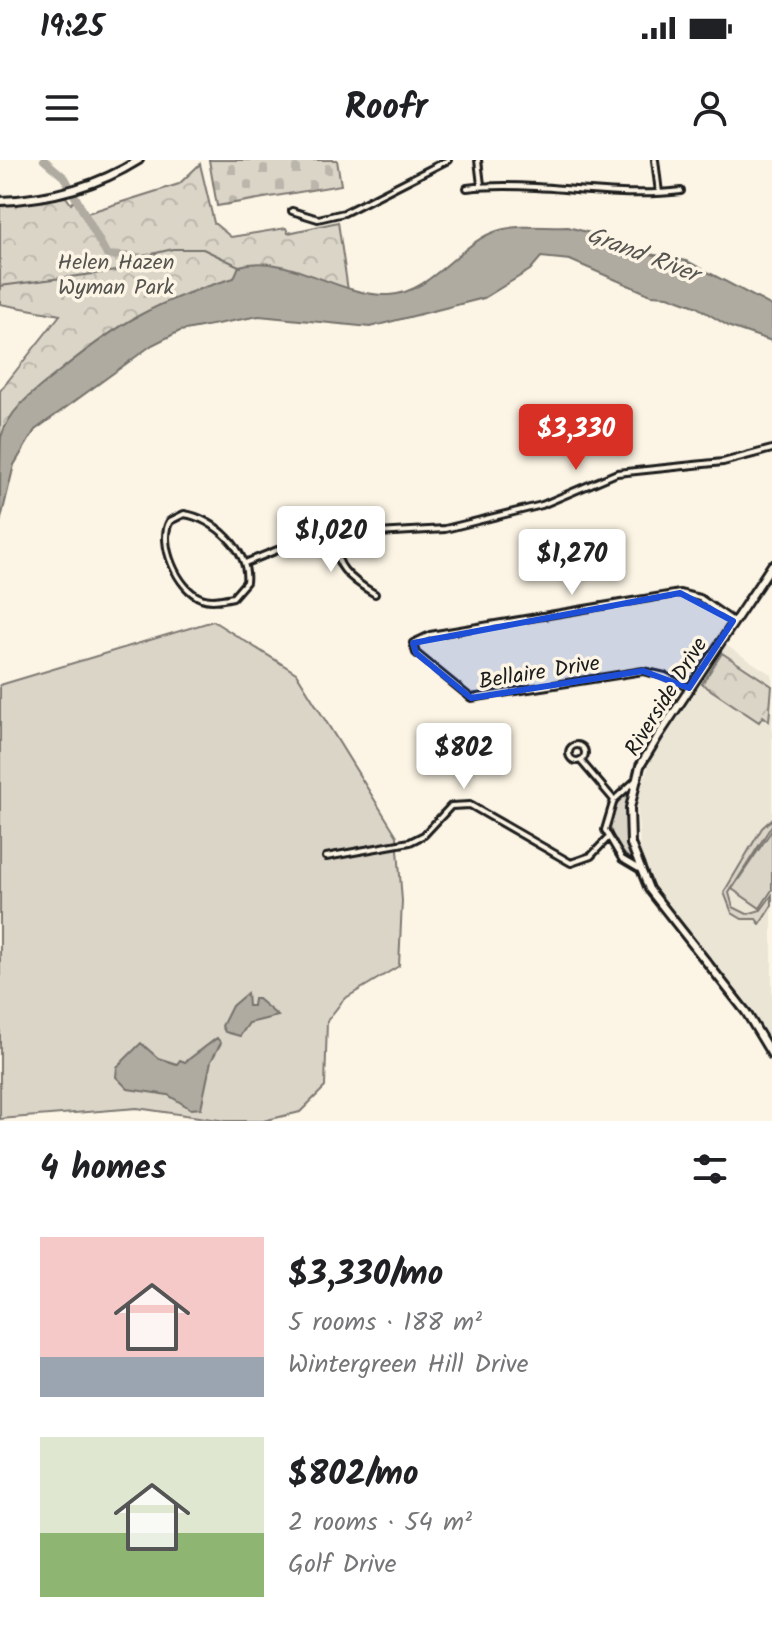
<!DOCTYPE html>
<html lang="en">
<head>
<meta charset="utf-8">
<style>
	body { margin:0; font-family:Kalam,sans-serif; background:#f6f6f6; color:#202124; height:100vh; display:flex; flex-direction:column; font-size:30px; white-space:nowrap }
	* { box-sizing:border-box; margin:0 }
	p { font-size:26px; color:#757577 }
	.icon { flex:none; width:44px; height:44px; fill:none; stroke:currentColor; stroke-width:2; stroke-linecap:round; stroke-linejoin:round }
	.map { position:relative; height:961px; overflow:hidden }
	.side { display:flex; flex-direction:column; background:#fff; flex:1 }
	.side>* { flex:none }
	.price { position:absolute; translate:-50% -68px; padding:0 18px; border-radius:8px; background:#fff; color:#222; font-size:26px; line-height:52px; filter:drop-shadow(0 2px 4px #0008) }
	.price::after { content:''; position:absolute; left:50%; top:48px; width:24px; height:18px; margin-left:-12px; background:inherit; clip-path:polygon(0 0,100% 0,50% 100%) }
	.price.on { background:#d93025; color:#fff }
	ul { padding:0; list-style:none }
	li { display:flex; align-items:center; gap:24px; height:200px; padding:0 40px }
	li span { display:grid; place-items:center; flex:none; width:224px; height:160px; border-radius:0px; color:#555 }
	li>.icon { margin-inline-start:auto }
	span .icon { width:96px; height:96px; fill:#fffc; stroke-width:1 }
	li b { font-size:34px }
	h2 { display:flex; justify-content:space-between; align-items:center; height:96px; padding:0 40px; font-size:34px }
	.status { display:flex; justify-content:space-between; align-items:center; height:56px; padding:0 40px; background:#fff; direction:ltr }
	.status svg { height:22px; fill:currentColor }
	header { display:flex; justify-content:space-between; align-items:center; height:104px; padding:0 40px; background:#fff; font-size:36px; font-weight:600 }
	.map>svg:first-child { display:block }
	.built { fill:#ebe5d6 }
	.grass { fill:#dbd5c8; stroke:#7c7872; stroke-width:2 }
	.cemetery { fill:url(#cemetery-stones); stroke:#7c7872; stroke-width:2 }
	.park { fill:url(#park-crowns); stroke:#7c7872; stroke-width:2 }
	.water { fill:#b0aba1; stroke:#75726c; stroke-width:2 }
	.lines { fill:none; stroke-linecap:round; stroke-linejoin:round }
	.stream { stroke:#75726c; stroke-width:2 }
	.river { stroke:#b0aba1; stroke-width:8 }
	.minor-casing { stroke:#1c1c1c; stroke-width:10 }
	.secondary-casing { stroke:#1c1c1c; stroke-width:12 }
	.minor { stroke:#fcf5e5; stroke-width:4 }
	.secondary { stroke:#fcf5e5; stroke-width:6 }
	.marked { fill:#1d4ed8; fill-opacity:0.2; stroke:#1d4ed8; stroke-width:6; stroke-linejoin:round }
	.labels { text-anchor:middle; stroke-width:7; stroke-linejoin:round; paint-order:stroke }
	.park-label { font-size:22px; fill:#555450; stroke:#fcf5e5 }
	.street-label { font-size:22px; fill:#1c1c1c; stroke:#fcf5e5 }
	.water-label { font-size:24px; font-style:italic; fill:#575551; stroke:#fcf5e5 }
</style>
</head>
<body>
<div class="status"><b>19:25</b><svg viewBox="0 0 49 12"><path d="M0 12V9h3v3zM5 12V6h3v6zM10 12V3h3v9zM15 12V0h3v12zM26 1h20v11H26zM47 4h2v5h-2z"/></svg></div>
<header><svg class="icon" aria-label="menu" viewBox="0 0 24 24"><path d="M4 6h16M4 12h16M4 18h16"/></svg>Roofr<svg class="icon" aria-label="person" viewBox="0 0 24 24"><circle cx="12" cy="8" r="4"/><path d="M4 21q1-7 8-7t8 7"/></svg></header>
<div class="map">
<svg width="772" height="961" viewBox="0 0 772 961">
	<defs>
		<pattern id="cemetery-stones" width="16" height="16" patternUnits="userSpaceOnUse" patternTransform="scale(2)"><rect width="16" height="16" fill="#dbd5c8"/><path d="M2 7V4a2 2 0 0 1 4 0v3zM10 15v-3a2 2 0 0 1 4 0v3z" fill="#bbb6ab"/></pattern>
		<pattern id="park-crowns" width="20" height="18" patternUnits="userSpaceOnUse" patternTransform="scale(2)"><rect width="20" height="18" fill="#dbd5c8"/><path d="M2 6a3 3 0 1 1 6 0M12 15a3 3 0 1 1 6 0" fill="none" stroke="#bbb6ab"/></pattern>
	</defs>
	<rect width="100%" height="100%" fill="#fcf5e5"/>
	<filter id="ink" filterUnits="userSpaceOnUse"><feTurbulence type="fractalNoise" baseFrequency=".0125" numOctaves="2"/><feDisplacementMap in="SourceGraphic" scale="16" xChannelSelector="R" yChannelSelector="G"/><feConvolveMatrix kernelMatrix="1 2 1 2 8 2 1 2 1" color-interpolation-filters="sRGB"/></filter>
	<g filter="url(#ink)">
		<path class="built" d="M724 484 772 515V888L654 728 640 691 637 640 653 592Z"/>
		<path class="grass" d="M213 461 296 513 397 676 402 741 399 806 344 839 327 861 325 927 300 952 263 961H226L137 948 0 959V525Z
			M630 629 627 668 635 703C608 683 598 652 630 629Z
			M772 659V665L729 733 733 747 747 754 761 750 772 735V745L760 764 756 759H742L732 753 724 732 762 668Z
			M772 670V730L760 748 732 729Z"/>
		<path class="cemetery" d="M209 0H337L341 25 217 46Z"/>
		<path class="park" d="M200 4 214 63 231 77 286 68 288 73 338 62 350 144 276 134 126 184 0 302V231L60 155 0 144V46L66 37 71 44 75 40 84 54 179 24Z
			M722 493 772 526 769 561 763 556 759 562 702 524Z"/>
		<path class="water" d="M568 67 609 78 644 93 687 101 772 146V181L730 167 695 146 668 136 651 135 570 100 541 97 530 110 484 138 370 167 259 156 180 171 152 185 35 270 14 305 0 363C0 340 0 298 1 277 10 248 35 231 57 213 120 162 156 141 234 118L239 106C288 92 339 137 389 135 433 133 461 80 500 70 520 64 547 68 568 67Z
			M247 833 248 846H253L254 839H258L278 856 249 863 240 876 225 872 222 866 232 846Z
			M217 878 221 883 211 901 201 948 191 949 168 935 128 929 116 917 117 907 141 883 158 898 177 904 180 900 185 902Z"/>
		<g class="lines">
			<path class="stream" d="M0 126 116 111 139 97 173 89H203L241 107"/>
			<path class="river" d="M44 0 65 18 107 95 139 97"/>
			<defs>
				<path id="minor" d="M478 0 481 25
					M655 0 659 33
					M467 28C539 20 610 40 681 31
					M292 51 318 59 344 53 448 0
					M184 354C214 358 250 391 246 422L233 437C223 439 211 442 201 438 178 430 157 382 170 361Z
					M340 375C327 403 353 421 375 434
					M245 403 310 377 445 369 542 345 617 313 723 302 772 289
					M689 528 665 516 643 511 471 538 416 493 413 483 430 475 680 433 700 438 733 461
					M569 593a8 8 0 1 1 16 0a8 8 0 1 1-16 0Z
					M580 600 614 640
					M635 621 614 640 605 670 622 699 639 709
					M326 697 410 682 424 675 451 646 470 645 571 703 591 696 607 679"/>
				<path id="secondary" d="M0 41C51 39 96 27 139 0
					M772 405 659 575 640 606 630 648 631 684 649 729 746 852 772 895"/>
			</defs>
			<use href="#minor" class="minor-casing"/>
			<use href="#secondary" class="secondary-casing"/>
			<use href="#minor" class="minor"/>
			<use href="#secondary" class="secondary"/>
		</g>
	</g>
	<path class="marked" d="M680 433 733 461 689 528 643 511 471 538 416 493 413 483Z"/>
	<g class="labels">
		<g class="park-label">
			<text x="116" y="109">Helen Hazen<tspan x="116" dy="25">Wyman Park</tspan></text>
		</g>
		<g class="street-label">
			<text transform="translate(539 511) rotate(-9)" y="8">Bellaire Drive</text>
			<text transform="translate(665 536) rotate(-58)" y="8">Riverside Drive</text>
		</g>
		<g class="water-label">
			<text transform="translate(643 94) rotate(21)" y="8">Grand River</text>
		</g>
	</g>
</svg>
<b class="price on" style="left:576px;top:312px">$3,330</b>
<b class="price" style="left:331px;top:414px">$1,020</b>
<b class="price" style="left:572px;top:437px">$1,270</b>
<b class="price" style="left:464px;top:631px">$802</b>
</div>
<section class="side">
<h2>4 homes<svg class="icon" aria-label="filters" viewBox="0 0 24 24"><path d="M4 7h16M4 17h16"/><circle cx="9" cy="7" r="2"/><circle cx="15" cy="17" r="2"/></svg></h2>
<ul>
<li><span style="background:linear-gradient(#f6c9c9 75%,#9aa5b1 0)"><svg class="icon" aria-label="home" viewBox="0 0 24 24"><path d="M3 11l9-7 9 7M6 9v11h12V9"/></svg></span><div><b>$3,330/mo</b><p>5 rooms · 188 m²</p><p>Wintergreen Hill Drive</p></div></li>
<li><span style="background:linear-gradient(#dfe7d0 60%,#8fb573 0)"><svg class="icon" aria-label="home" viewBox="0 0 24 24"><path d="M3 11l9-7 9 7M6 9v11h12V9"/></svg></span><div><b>$802/mo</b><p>2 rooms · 54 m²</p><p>Golf Drive</p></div></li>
</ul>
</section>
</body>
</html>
